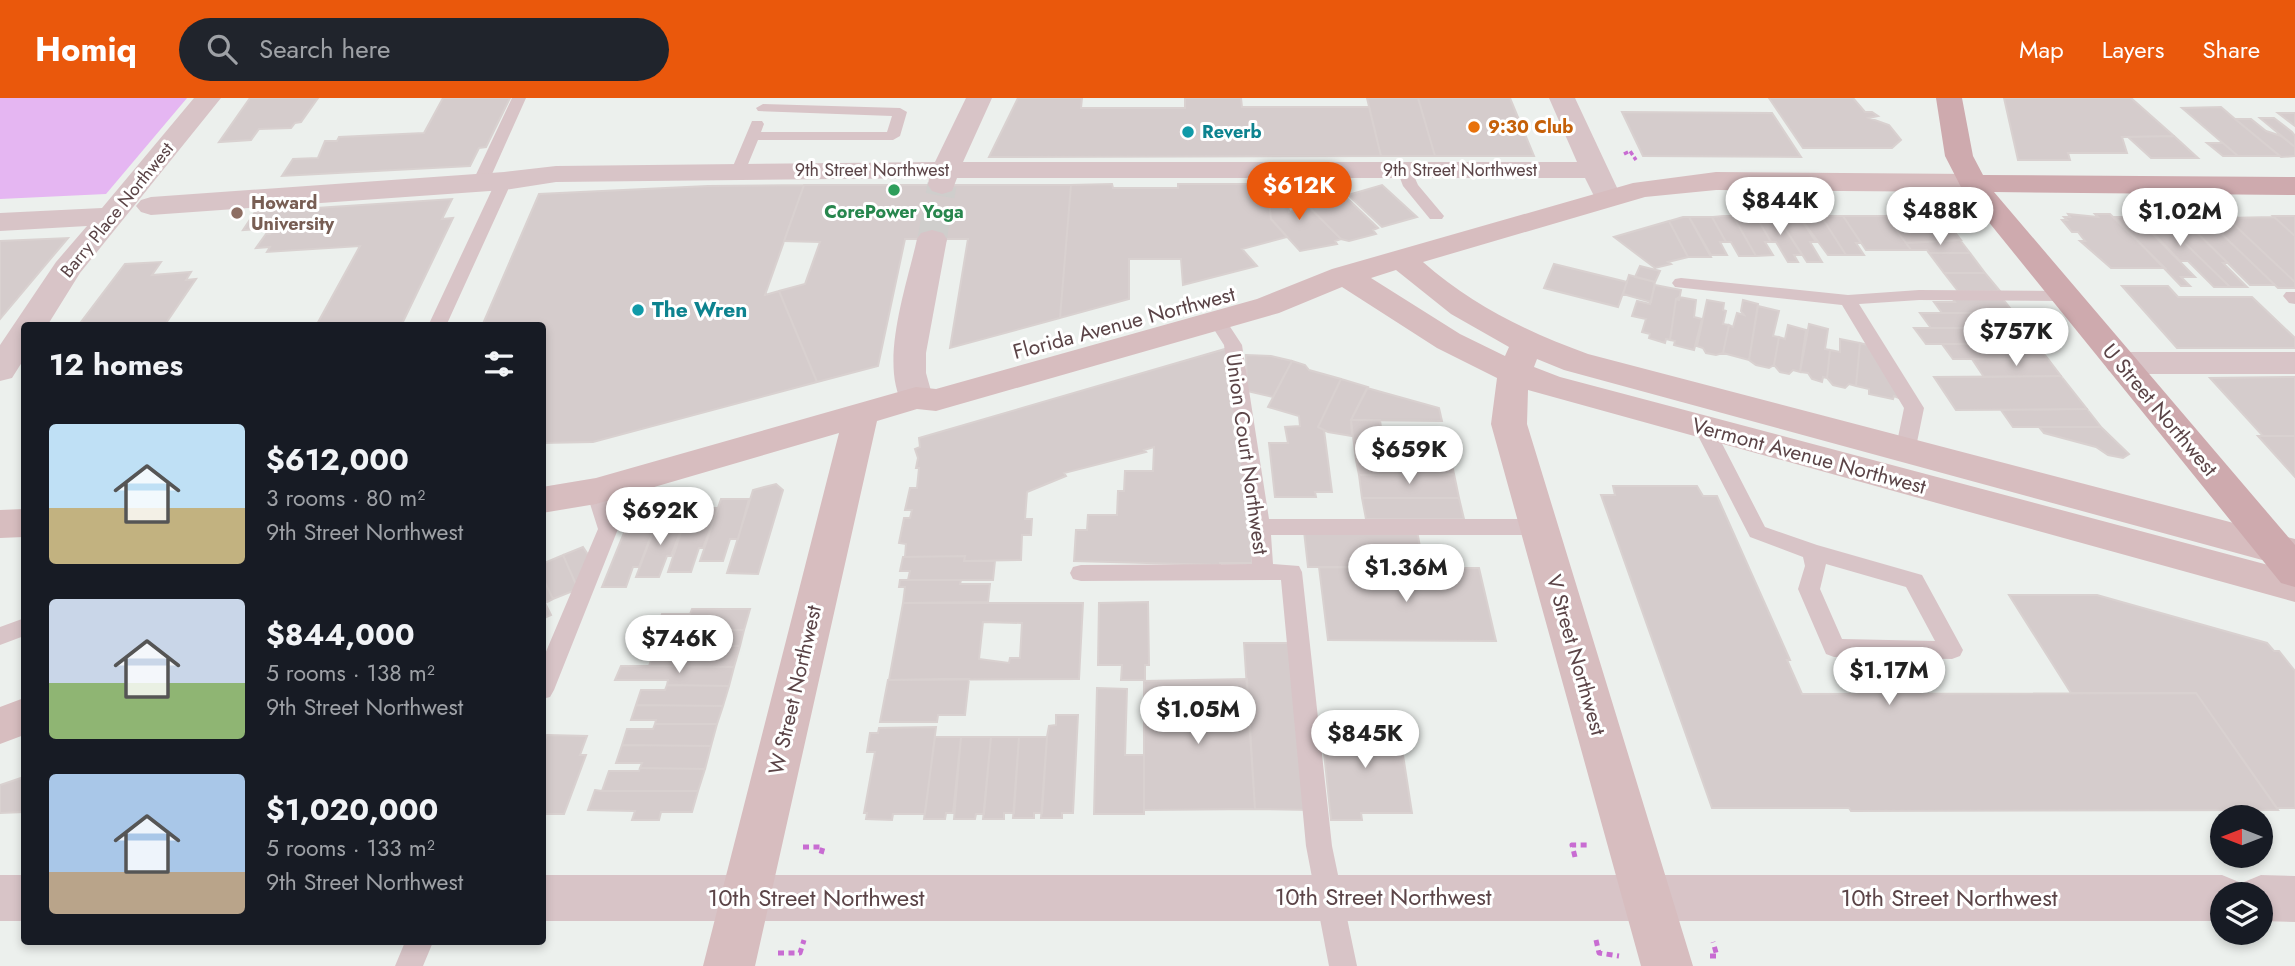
<!DOCTYPE html>
<html lang="en">
<head>
<meta charset="utf-8">
<style>
	body { margin:0; font-family:Jost,sans-serif; background:#20242c; color:#f1f3f6; height:100vh; display:flex; flex-direction:column; font-size:26px; white-space:nowrap }
	* { box-sizing:border-box; margin:0 }
	p { font-size:23px; color:#9ea1a6 }
	.icon { flex:none; width:38px; height:38px; fill:none; stroke:currentColor; stroke-width:2; stroke-linecap:round; stroke-linejoin:round }
	.map { position:relative; flex:1; overflow:hidden }
	.side { position:absolute; left:21px; top:224px; width:525px; height:623px; display:flex; flex-direction:column; background:#171b24; border-radius:7px; box-shadow:0 4px 10px #0003 }
	.side>* { flex:none }
	.needle { width:46px; rotate:270deg }
	.fabs { position:absolute; left:2210px; top:707px; display:grid; gap:14px }
	.fabs a { display:grid; place-items:center; width:63px; height:63px; border-radius:50%; background:#171b24; box-shadow:0 4px 10px #0003; font-size:35px }
	.price { position:absolute; translate:-50% -60px; padding:0 16px; border-radius:24px; background:#fff; color:#222; font-size:23px; line-height:46px; filter:drop-shadow(0 2px 4px #0008) }
	.price::after { content:''; position:absolute; left:50%; top:42px; width:21px; height:16px; margin-left:-10px; background:inherit; clip-path:polygon(0 0,100% 0,50% 100%) }
	.price.selected { background:#ea580c; color:#fff }
	ul { padding:0; list-style:none }
	li { display:flex; align-items:center; gap:21px; height:175px; padding:0 28px }
	li span { display:grid; place-items:center; flex:none; width:196px; height:140px; border-radius:7px; color:#555 }
	li>.icon { margin-inline-start:auto }
	span .icon { width:84px; height:84px; fill:#fffc; stroke-width:1 }
	li b { font-size:30px }
	h2 { display:flex; justify-content:space-between; align-items:center; height:84px; padding:0 28px; font-size:30px }
	header { display:flex; align-items:center; gap:42px; box-sizing:border-box; height:98px; padding:0 35px; background:#ea580c; color:#fff }
	header strong { font-size:33px }
	nav { display:flex; gap:38px; margin-inline-start:auto; font-size:24px }
	.search { width:490px; height:63px; background:#20242c; display:flex; align-items:center; gap:18px; box-sizing:border-box; padding:0 24px; border-radius:38px; color:#9ea1a6; font-size:26px }
	.map>svg:first-child { display:block }
	.green { fill:#e5b6f2 }
	.building { fill:#d5cccc; stroke:#d9d1d0; stroke-width:2; fill-rule:evenodd }
	.lines { fill:none; stroke-linecap:round; stroke-linejoin:round }
	.street-tunnel { stroke:#cfcecc; stroke-width:29; stroke-dasharray:29 15; stroke-linecap:butt }
	.path-far1 { stroke:#c86cd2; stroke-width:3.5; stroke-dasharray:4.5 2.5; stroke-linecap:butt }
	.path { stroke:#c86cd2; stroke-width:5; stroke-dasharray:6 4.5; stroke-linecap:butt }
	.lane { fill:#d8c4c7; fill-rule:evenodd }
	.street { fill:#d8c4c7; fill-rule:evenodd }
	.secondary { fill:#d7bdbf; fill-rule:evenodd }
	.primary { fill:#ceaaae; fill-rule:evenodd }
	.food-dot { fill:#e8710a; stroke:#fff; stroke-width:2.5 }
	.culture-dot { fill:#0f9aa8; stroke:#fff; stroke-width:2.5 }
	.leisure-dot { fill:#2e9e5b; stroke:#fff; stroke-width:2.5 }
	.education-dot { fill:#8d6e63; stroke:#fff; stroke-width:2.5 }
	.labels { text-anchor:middle; stroke-width:6; stroke-linejoin:round; paint-order:stroke }
	.far-food-label { font-size:18px; font-weight:bold; fill:#c56008; stroke:#fff; text-anchor:start }
	.far-culture-label { font-size:18px; font-weight:bold; fill:#0d838f; stroke:#fff; text-anchor:start }
	.far-street-label { font-size:18px; fill:#5b4447; stroke:#fff }
	.far-education-label { font-size:18px; font-weight:bold; fill:#785e54; stroke:#fff; text-anchor:start }
	.far-leisure-label { font-size:18px; font-weight:bold; fill:#27864d; stroke:#fff }
	.culture-label { font-size:21px; font-weight:bold; fill:#0d838f; stroke:#fff; text-anchor:start }
	.street-label { font-size:21px; fill:#5b4447; stroke:#fff }
	.near-street-label { font-size:24px; fill:#5b4447; stroke:#fff }
</style>
</head>
<body>
<header>
<strong>Homiq</strong>
<div class="search"><svg class="icon" aria-label="search" viewBox="0 0 24 24"><circle cx="10" cy="10" r="6"/><path d="M15 15l6 6"/></svg>Search here</div>
<nav><a>Map</a><a>Layers</a><a>Share</a></nav>
</header>
<div class="map">
<svg width="2295" height="868" viewBox="0 0 2295 868">
	<rect width="100%" height="100%" fill="#ecf0ed"/>
	<path class="green" d="M0 0H187L106 96 0 101Z"/>
	<path class="building" d="M250 0H318L301 24 295 25 291 30 259 31 251 42 219 44Z
		M443 0H510L486 49 479 50 470 68 282 78 293 61 318 60 325 43H337L339 39 424 35Z
		M1018 0H1082L1081 10H1185V0H1241L1242 9H1369L1381 58 989 59Z
		M1367 0H1418L1435 58H1381Z
		M1418 0H1510L1534 58H1435Z
		M1769 0H1853L1865 14H1872L1878 18 1869 20 1889 27 1901 42 1892 50H1803Z
		M2004 0H2131L2174 38 2122 39 2127 55H2068L2070 62H2018Z
		M2221 9 2235 21 2280 58H2238L2182 10Z
		M1622 14 1772 15 1801 59 1643 58Z
		M2278 15H2295V28Z
		M2260 20H2274L2292 34 2295 38V49Z
		M2235 21H2251L2266 33 2281 38 2295 49V58L2281 59Z
		M2174 38 2198 60H2151L2128 39Z
		M2207 45H2223L2238 58H2223Z
		M1112 86 1113 90H1178V86H1267L1271 121 1287 139 1242 151 1257 168 1183 187 1181 161H1129V201L1060 220 1071 87Z
		M1267 86H1285L1289 114 1309 109 1341 141 1335 143 1337 146 1300 153 1271 121Z
		M804 87H1071L1060 220 950 250 968 141H905L878 268 817 284 779 193 805 186 820 144 784 143Z
		M804 87 765 197 779 193 817 284 593 344 542 345V228H482L539 96 708 88Z
		M1382 87 1417 119 1382 129 1348 97Z
		M1346 99 1378 130 1373 132 1376 136 1349 143 1341 141 1309 109Z
		M452 101 442 121 453 120 401 228H316L360 148 267 154 270 149 256 150 266 136H270L274 130 243 132 255 114Z
		M2134 115H2154L2230 189H2214L2188 163H2180Z
		M1935 116 1950 122 1947 124 1961 142 1906 145 1886 118H1932Z
		M2068 116 2098 119 2095 116H2110L2165 170H2111L2080 143H2085L2078 134H2072L2062 122H2067L2064 119H2070Z
		M1723 118H1733L1756 158H1739L1731 144H1726L1712 119Z
		M1733 118H1756L1771 144H1765L1773 157 1756 158Z
		M1756 118H1777L1802 157H1794L1798 164H1788L1776 144H1771Z
		M1777 118H1799L1816 144H1810L1822 164H1807Z
		M1799 118H1821L1846 157H1828Z
		M1821 118H1843L1861 145H1856L1864 157H1846Z
		M1843 118H1886L1911 152H1866Z
		M2180 118 2228 165H2223L2247 189H2230L2158 119Z
		M2180 118H2203L2275 187H2250Z
		M2273 118H2295V138Z
		M1683 119H1689L1711 159H1688L1669 123Z
		M1689 119H1712L1726 144H1720L1727 157H1711Z
		M2115 119H2136L2195 179H2181L2190 188H2181Z
		M2204 119H2226L2295 184V190H2278Z
		M2274 119 2295 138V184L2227 120Z
		M1669 123 1688 159 1668 164 1671 166 1655 170 1614 139Z
		M68 140 0 221V143Z
		M1960 142 1970 155H1929L1927 152H1911L1906 145Z
		M1929 155H1970L1985 175H1944Z
		M161 164 152 177 191 174 186 182 196 181 164 228H78L125 166Z
		M1554 166 1627 184 1618 209 1544 190Z
		M1640 168 1660 173 1655 184 1635 179Z
		M1944 175H1985L2000 193H1958Z
		M1629 177 1655 184 1651 204 1623 196Z
		M1655 187 1681 192 1679 202 1676 201 1670 242 1666 241 1665 245 1649 240 1650 236 1642 234 1646 221 1632 218 1637 203 1650 206Z
		M2122 188H2168L2178 199H2252L2295 240V250H2177Z
		M1679 199 1696 202 1694 219 1702 221 1694 252 1674 247 1675 243 1670 242 1676 201Z
		M1952 200H2002L2014 215H1942L1934 204H1955Z
		M1707 202 1724 205 1723 212 1726 213 1723 226 1729 227 1723 255 1716 257 1706 255 1703 250 1697 248Z
		M1743 202 1758 206 1749 262 1723 255 1729 227 1733 229 1737 215 1744 217 1741 213Z
		M1758 208 1779 213 1773 238 1779 239 1774 267 1769 270 1756 267 1749 262Z
		M1920 215H2014L2025 230H1931Z
		M1809 226 1828 231 1825 251 1830 252 1827 280 1823 279 1822 284 1812 281 1808 275 1800 274Z
		M1788 227 1806 232 1800 274 1793 272 1789 276 1780 274 1774 267 1779 239 1785 241Z
		M1914 230H2024L2036 246H1926Z
		M1840 241 1860 245 1856 288 1849 286 1845 290 1833 287 1827 280 1830 252 1840 254Z
		M1860 245 1872 248 1899 300 1894 298 1893 301 1869 296V291L1856 288Z
		M1942 246H2036L2048 261H1953Z
		M1225 251 1228 255 1229 295H1235L1236 326H1233L1234 339H1246L1252 465H1220V467L1074 463 1076 432H1087L1088 417H1117L1118 393H1124L1125 373H1153L1154 349 1144 352 1146 354 1064 375 1066 378 1027 394 1025 421H1032L1031 437H1022L1021 462 964 463 965 458 905 459 906 446 899 445 904 420H910L912 412H905L910 390H917L919 370H916L918 360 915 351 920 349 919 340Z
		M1246 257 1271 258 1292 263 1273 299 1247 293Z
		M1972 261H2048L2061 278 1984 279Z
		M1292 263 1305 267 1309 272 1341 281 1318 329 1324 332 1332 394H1315L1316 399H1275L1269 345H1288L1285 329 1300 328 1299 318 1268 309Z
		M2061 278 2087 311 1956 312 1934 279Z
		M2295 279V338H2263L2210 280Z
		M1341 281 1368 289 1351 322 1352 338 1328 334 1318 329Z
		M1367 290 1439 310 1442 323 1351 322Z
		M2087 311 2101 329H2013L2001 312Z
		M1351 322H1380L1385 362H1356Z
		M2039 329H2101L2129 356 2123 360 2108 357 2096 349 2044 335Z
		M2258 338H2295V379Z
		M1356 362H1451L1454 376 1359 377Z
		M1454 376 1459 400H1362L1359 377Z
		M776 386 783 392 758 476 727 475 753 392Z
		M1613 388H1697L1703 398H1717L1790 562H1787L1802 596 2196 595 2278 712 1851 713 1849 710H1712L1601 397H1615Z
		M1362 400H1459L1464 421H1366Z
		M721 401H749L738 441H730L723 463H700Z
		M689 410H718L703 450H699L691 474H668Z
		M658 421H685L671 458H667L659 479H636Z
		M626 430H654L639 469H633L626 489H602Z
		M1304 433H1417L1424 469H1308Z
		M583 449 593 464 578 491 563 457Z
		M563 457 578 491 553 501 542 478V466Z
		M965 458 964 463H995L993 482H908L910 473H900L903 459Z
		M1319 469 1479 470 1496 543 1328 542Z
		M542 478 553 501 545 505 551 517 542 521Z
		M900 482H961L960 486H990L988 504 903 505 905 489H899Z
		M2009 497H2097L2267 545 2274 553H2279L2295 573V710H2277L2196 595H2071Z
		M1148 504 1149 567H1145V582H1121L1122 567H1098L1099 505Z
		M903 505H1083L1079 581 889 582ZM983 524 1022 525 1020 560H1010L1009 565 979 561Z
		M692 511H750L744 532 657 531 662 516H690Z
		M657 531 744 532 740 548H680L681 545H652Z
		M1244 545H1293L1310 712 1255 711Z
		M680 548H740L734 569 649 568 655 552H678Z
		M621 568H649L734 569 729 588 667 587 668 582H615Z
		M969 581 965 617H938L937 624H880L888 582Z
		M1247 581 1255 711 1144 712V583Z
		M667 587 729 588 723 608 636 607 641 592H665Z
		M1097 590 1127 591 1125 657H1144V716H1094Z
		M636 607 723 608 717 626H655L656 622H631Z
		M1056 617H1078L1073 715H1062V720H1041L1047 639 1049 628 1056 627Z
		M1321 625H1398L1412 715H1361L1362 722H1331Z
		M655 626H717L711 648 622 647 627 631H653Z
		M936 629 925 716H893L892 722 866 721 867 715H864L875 654H867L870 635H878L879 630Z
		M547 637 587 638 580 657H586L564 716H542V648Z
		M935 639H961L953 715H946L945 721H924Z
		M961 639H991L984 716H976L975 721H954Z
		M991 639H1019L1014 715H1004V721H983Z
		M1019 639H1047L1042 715H1034V720H1013Z
		M622 647 711 648 705 671 640 670 642 665H616Z
		M640 670 705 671 698 693H602L609 673H639Z
		M24 679V714L0 715V687Z
		M595 692 602 693H698L692 714H661L659 722H632L635 713 588 712Z"/>
	<g class="lines">
		<path class="street-tunnel" d="M932 141 942 87"/>
		<path class="path-far1" d="M1624 56 1630 53 1636 62"/>
		<path class="path" d="M803 749H823L821 756
			M1575 759 1572 747H1589
			M1596 842 1599 855 1619 858
			M778 855H800L804 842
			M1710 858H1717L1713 844"/>
		<path class="lane" d="M512 0H526L488 85 485 88H475L472 85Z
			M763 6 900 10 907 14 900 38 893 42H758L744 76H734L731 73 752 23H762L764 26 761 34H887L892 18 758 13 756 10Z
			M1405 67 1410 69 1418 87 1444 118 1442 121H1430L1403 88 1397 72Z
			M504 78 512 83 446 228H428L496 83Z
			M1681 180 1848 197 1919 192 2065 193 2074 198 2065 203 1919 202 1859 206 1924 310 1915 354 1912 359H1898L1895 354 1904 310 1842 207 1675 189 1672 185 1675 181Z
			M2286 194H2295V206L2289 205 2283 198Z
			M1217 217 1223 218 1242 247 1269 421H1539L1546 424 1549 429 1546 434 1539 437H1271L1273 466 1299 468 1302 474 1332 748 1357 868H1329L1306 748 1281 482 1081 483 1073 481 1070 475 1073 469 1081 467 1252 466 1250 429 1224 247 1208 222Z
			M1704 323 1711 325 1714 330 1765 429 1817 447 1922 477 1963 552 1960 558 1952 561 1834 559 1826 556 1798 491 1805 468 1803 459 1750 439 1694 330 1697 325ZM1826 466 1906 489 1935 543 1842 541 1820 491Z
			M596 386 603 388 606 393 618 431 554 592 550 599 542 601V563L598 431 586 393 589 388Z
			M22 521 24 522V538L0 547V529Z
			M405 844H433L423 868H395Z"/>
		<path class="street" d="M194 0H221L80 175 47 228H24V261L12 280 0 283V247L56 164 87 128 0 133V115L102 110Z
			M966 0H992L963 64H1577L1549 0H1575L1619 94 1615 100 1605 103 1595 100 1585 80H957L952 93 942 96 932 93 928 87 929 80 556 84 504 92 151 117 141 114 136 108 141 102 151 99 504 74 556 68 935 64Z
			M932 132 943 135 947 141 926 255V275L933 300 928 308 916 311 904 308C878 267 907 187 917 141L921 135Z
			M2121 254H2295V276H2121L2109 273 2104 265 2109 257Z
			M0 777H24V823H0Z
			M542 777H2222L2239 784 2242 789 2244 784 2261 777 2295 778V824L2261 823V796H2222V823H542Z"/>
		<path class="secondary" d="M1716 74 1972 76 1982 79 1986 85 1982 91 1972 94 1716 92 1645 99 1423 164C1472 207 1527 234 1588 256L2295 441V471L1564 272 1537 261 1534 269 1560 279 2295 474V504L1528 292 1527 326 1693 868H1641L1491 326 1497 280 1437 250 1342 189 1279 215 936 313 917 311 877 323 755 868H703L839 335 596 406 542 415V389L596 380 916 289 936 291 1257 201 1332 171 1633 85ZM1396 172 1451 216 1509 249 1505 258 1460 236 1371 180Z
			M24 411V439L0 440V412Z
			M24 600V637L0 646V609Z"/>
		<path class="primary" d="M1936 0H1962L1973 58 1983 77 2295 79V97L1994 94 2295 447V489L2281 485 1962 91 1945 58Z"/>
	</g>
	<circle class="food-dot" cx="1474" cy="29" r="7"/>
	<g class="culture-dot">
		<circle cx="1188" cy="34" r="7"/>
		<circle cx="638" cy="212" r="7"/>
	</g>
	<circle class="leisure-dot" cx="894" cy="92" r="7"/>
	<circle class="education-dot" cx="237" cy="115" r="7"/>
	<g class="labels">
		<g class="far-food-label">
			<text x="1488" y="35">9:30 Club</text>
		</g>
		<g class="far-culture-label">
			<text x="1202" y="40">Reverb</text>
		</g>
		<g class="far-street-label">
			<text x="872" y="78">9th Street Northwest</text>
			<text x="1460" y="78">9th Street Northwest</text>
			<text transform="translate(117 112) rotate(-51)" y="6">Barry Place Northwest</text>
		</g>
		<g class="far-education-label">
			<text x="251" y="111">Howard<tspan x="251" dy="21">University</tspan></text>
		</g>
		<g class="far-leisure-label">
			<text x="894" y="120">CorePower Yoga</text>
		</g>
		<g class="culture-label">
			<text x="652" y="219">The Wren</text>
		</g>
		<g class="street-label">
			<text transform="translate(1124 225) rotate(-15)" y="7">Florida Avenue Northwest</text>
			<text transform="translate(2160 312) rotate(50)" y="7">U Street Northwest</text>
			<text transform="translate(1247 356) rotate(82)" y="7">Union Court Northwest</text>
			<text transform="translate(1809 358) rotate(15)" y="7">Vermont Avenue Northwest</text>
			<text transform="translate(1576 557) rotate(74)" y="7">V Street Northwest</text>
			<text transform="translate(795 592) rotate(-77)" y="7">W Street Northwest</text>
		</g>
		<g class="near-street-label">
			<text x="1383" y="807">10th Street Northwest</text>
			<text x="816" y="808">10th Street Northwest</text>
			<text x="1949" y="808">10th Street Northwest</text>
		</g>
	</g>
</svg>
<div class="fabs">
<a><svg class="needle" viewBox="-14 -14 28 28"><path d="M0-13l5 13h-10z" fill="#e53935"/><path d="M0 13l5-13h-10z" fill="#9ea1a6"/></svg></a>
<a><svg class="icon" aria-label="layers" viewBox="0 0 24 24"><path d="M12 4l9 5-9 5-9-5zM3 14l9 5 9-5"/></svg></a>
</div>
<b class="price selected" style="left:1299px;top:124px">$612K</b>
<b class="price" style="left:1780px;top:139px">$844K</b>
<b class="price" style="left:1940px;top:149px">$488K</b>
<b class="price" style="left:2180px;top:150px">$1.02M</b>
<b class="price" style="left:2016px;top:270px">$757K</b>
<b class="price" style="left:1409px;top:388px">$659K</b>
<b class="price" style="left:660px;top:449px">$692K</b>
<b class="price" style="left:1406px;top:506px">$1.36M</b>
<b class="price" style="left:679px;top:577px">$746K</b>
<b class="price" style="left:1889px;top:609px">$1.17M</b>
<b class="price" style="left:1198px;top:648px">$1.05M</b>
<b class="price" style="left:1365px;top:672px">$845K</b>
<section class="side">
<h2>12 homes<svg class="icon" aria-label="filters" viewBox="0 0 24 24"><path d="M4 7h16M4 17h16"/><circle cx="9" cy="7" r="2"/><circle cx="15" cy="17" r="2"/></svg></h2>
<ul>
<li><span style="background:linear-gradient(#bfe0f5 60%,#c2b280 0)"><svg class="icon" aria-label="home" viewBox="0 0 24 24"><path d="M3 11l9-7 9 7M6 9v11h12V9"/></svg></span><div><b>$612,000</b><p>3 rooms · 80 m²</p><p>9th Street Northwest</p></div></li>
<li><span style="background:linear-gradient(#c9d6e8 60%,#8fb573 0)"><svg class="icon" aria-label="home" viewBox="0 0 24 24"><path d="M3 11l9-7 9 7M6 9v11h12V9"/></svg></span><div><b>$844,000</b><p>5 rooms · 138 m²</p><p>9th Street Northwest</p></div></li>
<li><span style="background:linear-gradient(#a9c7e8 70%,#b9a48a 0)"><svg class="icon" aria-label="home" viewBox="0 0 24 24"><path d="M3 11l9-7 9 7M6 9v11h12V9"/></svg></span><div><b>$1,020,000</b><p>5 rooms · 133 m²</p><p>9th Street Northwest</p></div></li>
</ul>
</section>
</div>
</body>
</html>
